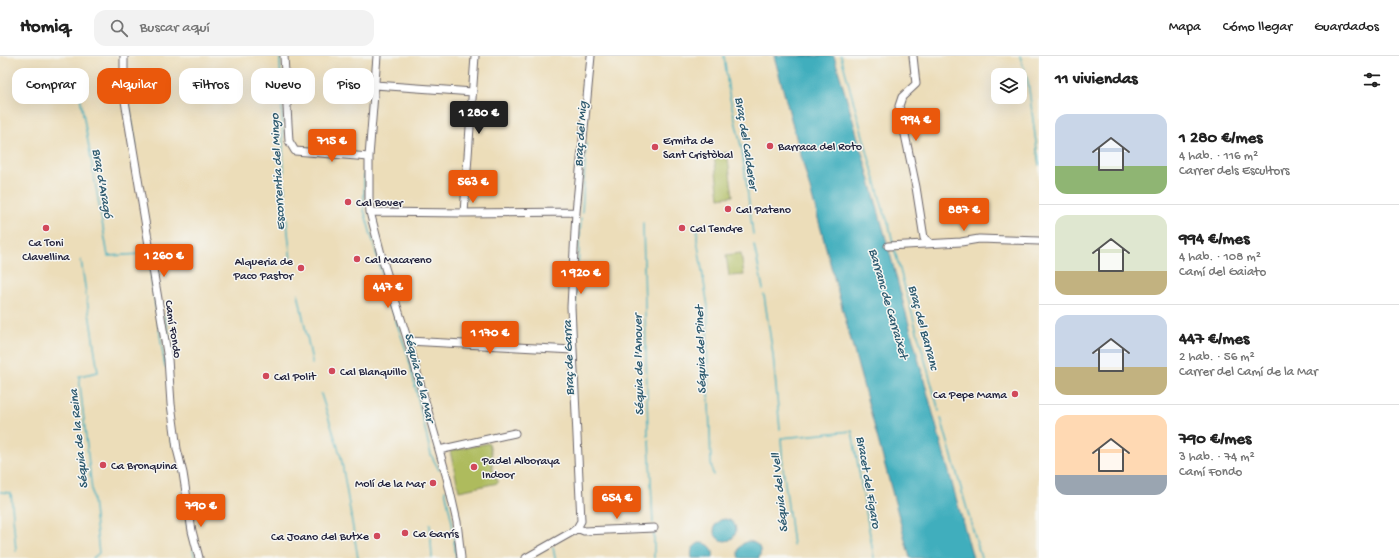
<!DOCTYPE html>
<html lang="es">
<head>
<meta charset="utf-8">
<style>
	body { margin:0; font-family:"Gochi Hand",sans-serif; background:#f2f2f2; color:#222; height:100vh; display:flex; flex-direction:column; font-size:15px; white-space:nowrap }
	* { box-sizing:border-box; margin:0 }
	p { font-size:13px; color:#767676 }
	.icon { flex:none; width:22px; height:22px; fill:none; stroke:currentColor; stroke-width:2; stroke-linecap:round; stroke-linejoin:round }
	.map { position:relative; flex:1; overflow:hidden }
	.side { display:flex; flex-direction:column; background:#fff; width:360px }
	.side>* { flex:none }
	.banner { position:absolute; left:12px; top:12px; width:380px; height:36px; display:flex; gap:8px }
	.tools { position:absolute; left:991px; top:12px; display:grid; gap:8px }
	.tools a { display:grid; place-items:center; width:36px; height:36px; border-radius:8px; background:#fff; box-shadow:0 4px 16px #0002; font-size:20px }
	.price { position:absolute; translate:-50% -34px; padding:0 9px; border-radius:4px; background:#ea580c; color:#fff; font-size:13px; line-height:26px; filter:drop-shadow(0 1px 2px #0008) }
	.price::after { content:''; position:absolute; left:50%; top:24px; width:12px; height:9px; margin-left:-6px; background:inherit; clip-path:polygon(0 0,100% 0,50% 100%) }
	.price.current { background:#222; color:#fff }
	ul { padding:0; list-style:none }
	li { display:flex; align-items:center; gap:12px; height:100px; padding:0 16px }
	li+li { border-top:1px solid #e0e0e0 }
	li span { display:grid; place-items:center; flex:none; width:112px; height:80px; border-radius:12px; color:#555 }
	li>.icon { margin-inline-start:auto }
	span .icon { width:48px; height:48px; fill:#fffc; stroke-width:1 }
	li b { font-size:17px }
	h2 { display:flex; justify-content:space-between; align-items:center; height:48px; padding:0 16px; font-size:17px }
	.chip { padding:0 14px; border-radius:12px; background:#fff; box-shadow:0 4px 16px #0002; font-size:14px; line-height:36px }
	.chip.current { background:#ea580c; color:#fff }
	header { display:flex; align-items:center; gap:24px; box-sizing:border-box; height:56px; padding:0 20px; background:#fff; border-bottom:1px solid #e0e0e0 }
	header strong { font-size:19px }
	nav { display:flex; gap:22px; margin-inline-start:auto; font-size:14px }
	.search { width:280px; height:36px; background:#f2f2f2; display:flex; align-items:center; gap:10px; box-sizing:border-box; padding:0 14px; border-radius:12px; color:#767676; font-size:15px }
	main { display:flex; flex:1; min-height:0 }
	.map>svg:first-child { display:block }
	.green { fill:#aebb5d; stroke:#686e4c }
	.water { fill:#3faebd; stroke:#30687c }
	.lines { fill:none; stroke-linecap:round; stroke-linejoin:round }
	.stream { stroke:#3faebd; stroke-width:1.5 }
	.minor-casing { stroke:#696367; stroke-width:9 }
	.minor { stroke:#fff; stroke-width:7 }
	.poi-dot { fill:#d1495b; stroke:#f6f6f2; stroke-width:1.5 }
	.labels { text-anchor:middle; stroke-width:3; stroke-linejoin:round; paint-order:stroke }
	.poi-label { font-size:12px; fill:#22223b; stroke:#f6f6f2; text-anchor:start }
	.street-label { font-size:12px; fill:#22223b; stroke:#f6f6f2 }
	.water-label { font-size:13px; font-style:italic; fill:#2e5a6f; stroke:#f6f6f2 }
</style>
</head>
<body>
<header>
<strong>Homiq</strong>
<div class="search"><svg class="icon" aria-label="search" viewBox="0 0 24 24"><circle cx="10" cy="10" r="6"/><path d="M15 15l6 6"/></svg>Buscar aquí</div>
<nav><a>Mapa</a><a>Cómo llegar</a><a>Guardados</a></nav>
</header>
<main>
<div class="map">
<svg width="1039" height="502" viewBox="0 0 1039 502">
	<rect width="100%" height="100%" fill="#f6f6f2"/>
	<filter id="ink" filterUnits="userSpaceOnUse"><feTurbulence type="fractalNoise" baseFrequency=".025" numOctaves="2"/><feDisplacementMap in="SourceGraphic" scale="8" xChannelSelector="R" yChannelSelector="G"/><feConvolveMatrix kernelMatrix="1 2 1 2 8 2 1 2 1" color-interpolation-filters="sRGB"/></filter>
	<filter id="wash" filterUnits="userSpaceOnUse"><feTurbulence type="fractalNoise" baseFrequency=".012" numOctaves="4" result="noise"/><feDisplacementMap in="SourceGraphic" scale="16" xChannelSelector="R" yChannelSelector="G"/><feGaussianBlur stdDeviation="0.9" result="paint"/><feColorMatrix in="noise" values="0 0 0 0 0 0 0 0 0 0 0 0 0 0 0 0 0 1.4 0 .05"/><feComposite in="paint" operator="in"/></filter>
	<g filter="url(#wash)">
		<rect width="100%" height="100%" fill="#ecddb9"/>
		<path class="green" d="M727 96 733 140 719 142 714 99Z
			M741 197 744 219 729 220 726 199Z
			M489 387 492 400 491 401 493 414 498 427 459 435 450 395Z"/>
		<path class="water" d="M774 0H834C884 166 925 335 973 502H910Z
			M714 474a11 11 0 1 1 22 0a11 11 0 1 1-22 0Z
			M748 485C758 486 763 493 759 502H739C736 494 740 488 748 485Z
			M699 487C709 486 715 493 713 502H692C690 495 693 490 699 487Z"/>
		<g class="lines">
			<path class="stream" d="M724 0 729 38 742 94 753 178
				M841 0 883 153 889 169 893 187
				M1020 0 1028 26 1039 109
				M280 1 285 147 291 205
				M77 23 108 200 142 198
				M127 36 136 91
				M364 109V154L378 203
				M582 157 586 88
				M643 167 648 379
				M698 169 697 183 708 251 707 287 711 407 713 419
				M754 189 763 233
				M894 192 939 355
				M81 204 98 316 79 320 99 497 93 502
				M149 208 165 311
				M379 209 397 268 408 299 431 399 439 414
				M298 237 312 305
				M764 239 773 299 780 373
				M164 260 169 278 171 298
				M577 296 575 258 581 162
				M312 307V308
				M321 338 341 401 358 502
				M168 349V364L173 389
				M941 362 981 502
				M649 384 653 467
				M445 434 452 466 456 502
				M182 435 188 472
				M0 436 11 437 16 495
				M584 465V470
				M430 468 432 502
				M654 477V502
				M189 478 191 484
				M793 489 783 411 781 382 852 375 874 502
				M553 491 555 502
				M193 494 195 502"/>
		</g>
	</g>
	<g filter="url(#ink)">
		<g class="lines">
			<defs>
				<path id="minor" d="M124 0V39L168 303 171 348 177 393 183 417 192 475 199 502
					M284 0 289 85 295 95 369 101
					M377 0 369 101V143L370 156 382 202 408 285 447 422 457 466 461 502
					M913 0 916 28 902 41 899 50 916 131 924 182 930 187
					M375 29 473 36
					M370 156 464 157 576 156
					M464 157 475 0
					M888 190 961 186 979 183 1039 185
					M408 285 573 294
					M439 394 515 377
					M577 472 584 475 654 472
					M526 502 572 476 577 472 581 465 571 251 576 156 591 0"/>
			</defs>
			<use href="#minor" class="minor-casing"/>
			<use href="#minor" class="minor"/>
		</g>
	</g>
	<g class="poi-dot">
		<circle cx="770" cy="90" r="4"/>
		<circle cx="655" cy="91" r="4"/>
		<circle cx="348" cy="146" r="4"/>
		<circle cx="728" cy="153" r="4"/>
		<circle cx="46" cy="172" r="4"/>
		<circle cx="682" cy="172" r="4"/>
		<circle cx="357" cy="203" r="4"/>
		<circle cx="301" cy="212" r="4"/>
		<circle cx="332" cy="315" r="4"/>
		<circle cx="266" cy="320" r="4"/>
		<circle cx="1015" cy="338" r="4"/>
		<circle cx="103" cy="409" r="4"/>
		<circle cx="474" cy="411" r="4"/>
		<circle cx="433" cy="427" r="4"/>
		<circle cx="405" cy="477" r="4"/>
		<circle cx="377" cy="480" r="4"/>
	</g>
	<g class="labels">
		<g class="poi-label">
			<text x="663" y="88">Ermita de<tspan x="663" dy="14">Sant Cristòbal</tspan></text>
			<text x="778" y="94">Barraca del Roto</text>
			<text x="356" y="150">Cal Bover</text>
			<text x="736" y="157">Cal Pateno</text>
			<text x="690" y="176">Cal Tendre</text>
			<text x="46" y="190" text-anchor="middle">Ca Toni<tspan x="46" dy="14">Clavellina</tspan></text>
			<text x="365" y="207">Cal Macareno</text>
			<text x="293" y="209" text-anchor="end">Alqueria de<tspan x="293" dy="14">Paco Pastor</tspan></text>
			<text x="340" y="319">Cal Blanquillo</text>
			<text x="274" y="324">Cal Polit</text>
			<text x="1007" y="342" text-anchor="end">Ca Pepe Mama</text>
			<text x="482" y="408">Padel Alboraya<tspan x="482" dy="14">Indoor</tspan></text>
			<text x="111" y="413">Ca Bronquina</text>
			<text x="425" y="431" text-anchor="end">Molí de la Mar</text>
			<text x="413" y="481">Ca Garrís</text>
			<text x="369" y="484" text-anchor="end">Ca Joano del Butxe</text>
		</g>
		<g class="street-label">
			<text transform="translate(174 273) rotate(81)" y="4">Camí Fondo</text>
		</g>
		<g class="water-label">
			<text transform="translate(579 78) rotate(-86)" y="5">Braç del Mig</text>
			<text transform="translate(748 87) rotate(81)" y="5">Braç del Calderer</text>
			<text transform="translate(276 116) rotate(-93)" y="5">Escorrentia del Mingo</text>
			<text transform="translate(104 127) rotate(80)" y="5">Braç d'Aragó</text>
			<text transform="translate(890 247) rotate(74)" y="5">Barranc de Carraixet</text>
			<text transform="translate(925 271) rotate(75)" y="5">Braç del Barranc</text>
			<text transform="translate(699 294) rotate(-92)" y="5">Séquia del Pinet</text>
			<text transform="translate(567 302) rotate(-92)" y="5">Braç de Garra</text>
			<text transform="translate(637 309) rotate(-91)" y="5">Séquia de l'Anouer</text>
			<text transform="translate(421 321) rotate(76)" y="5">Séquia de la Mar</text>
			<text transform="translate(77 383) rotate(-96)" y="5">Séquia de la Reina</text>
			<text transform="translate(870 426) rotate(80)" y="5">Bracet del Figaro</text>
			<text transform="translate(778 437) rotate(-96)" y="5">Séquia del Vell</text>
		</g>
	</g>
</svg>
<div class="tools">
<a><svg class="icon" aria-label="layers" viewBox="0 0 24 24"><path d="M12 4l9 5-9 5-9-5zM3 14l9 5 9-5"/></svg></a>
</div>
<b class="price current" style="left:479px;top:79px">1 280 €</b>
<b class="price" style="left:916px;top:86px">994 €</b>
<b class="price" style="left:332px;top:107px">715 €</b>
<b class="price" style="left:473px;top:148px">563 €</b>
<b class="price" style="left:964px;top:176px">887 €</b>
<b class="price" style="left:164px;top:222px">1 260 €</b>
<b class="price" style="left:581px;top:239px">1 920 €</b>
<b class="price" style="left:388px;top:253px">447 €</b>
<b class="price" style="left:490px;top:299px">1 170 €</b>
<b class="price" style="left:617px;top:464px">654 €</b>
<b class="price" style="left:201px;top:472px">790 €</b>
<div class="banner">
<a class="chip">Comprar</a>
<a class="chip current">Alquilar</a>
<a class="chip">Filtros</a>
<a class="chip">Nuevo</a>
<a class="chip">Piso</a>
</div>
</div>
<section class="side">
<h2>11 viviendas<svg class="icon" aria-label="filters" viewBox="0 0 24 24"><path d="M4 7h16M4 17h16"/><circle cx="9" cy="7" r="2"/><circle cx="15" cy="17" r="2"/></svg></h2>
<ul>
<li><span style="background:linear-gradient(#c9d6e8 65%,#8fb573 0)"><svg class="icon" aria-label="home" viewBox="0 0 24 24"><path d="M3 11l9-7 9 7M6 9v11h12V9"/></svg></span><div><b>1 280 €/mes</b><p>4 hab. · 116 m²</p><p>Carrer dels Escultors</p></div></li>
<li><span style="background:linear-gradient(#dfe7d0 70%,#c2b280 0)"><svg class="icon" aria-label="home" viewBox="0 0 24 24"><path d="M3 11l9-7 9 7M6 9v11h12V9"/></svg></span><div><b>994 €/mes</b><p>4 hab. · 108 m²</p><p>Camí del Gaiato</p></div></li>
<li><span style="background:linear-gradient(#c9d6e8 65%,#c2b280 0)"><svg class="icon" aria-label="home" viewBox="0 0 24 24"><path d="M3 11l9-7 9 7M6 9v11h12V9"/></svg></span><div><b>447 €/mes</b><p>2 hab. · 56 m²</p><p>Carrer del Camí de la Mar</p></div></li>
<li><span style="background:linear-gradient(#ffd9b3 75%,#9aa5b1 0)"><svg class="icon" aria-label="home" viewBox="0 0 24 24"><path d="M3 11l9-7 9 7M6 9v11h12V9"/></svg></span><div><b>790 €/mes</b><p>3 hab. · 74 m²</p><p>Camí Fondo</p></div></li>
</ul>
</section>
</main>
</body>
</html>
